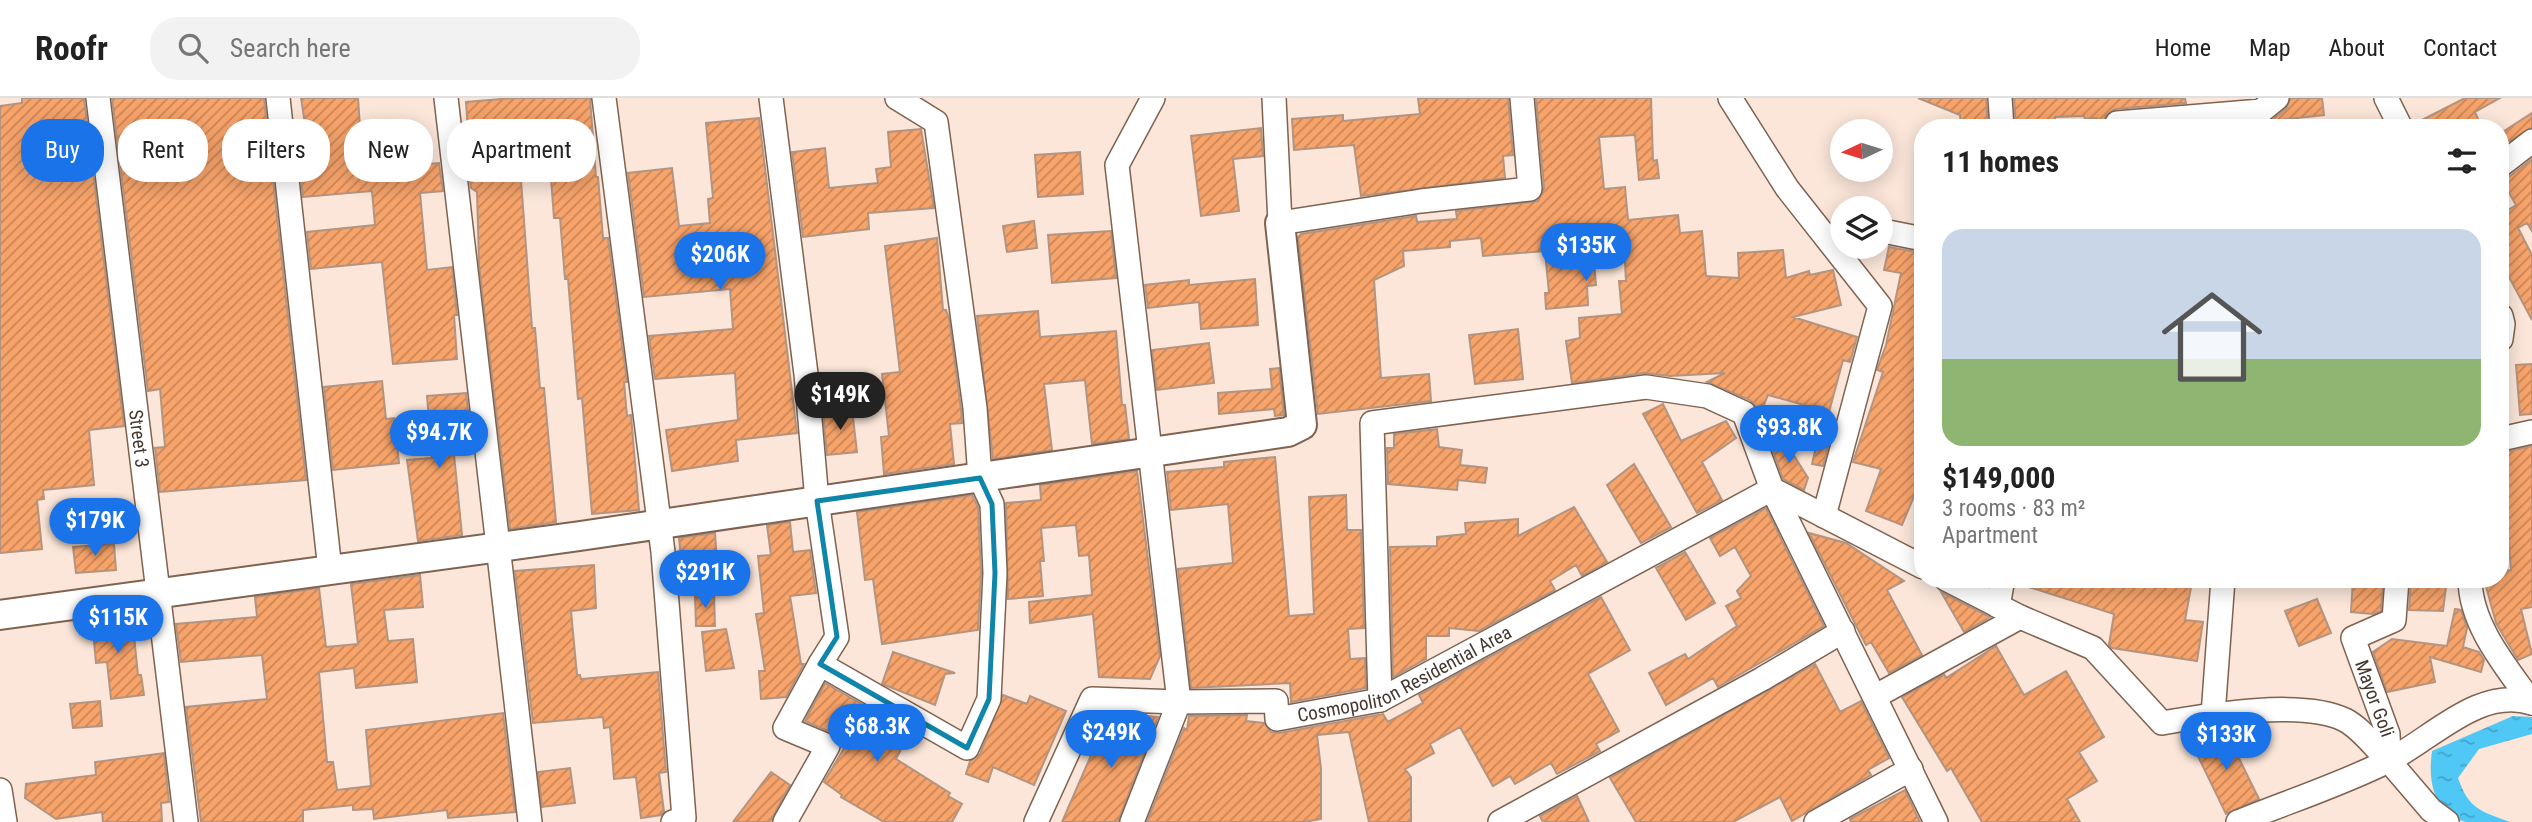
<!DOCTYPE html>
<html lang="en">
<head>
<meta charset="utf-8">
<style>
	body { margin:0; font-family:"Roboto Condensed",sans-serif; background:#f2f2f2; color:#222; height:100vh; display:flex; flex-direction:column; font-size:26px; white-space:nowrap }
	* { box-sizing:border-box; margin:0 }
	p { font-size:23px; color:#767676 }
	.icon { flex:none; width:38px; height:38px; fill:none; stroke:currentColor; stroke-width:2; stroke-linecap:round; stroke-linejoin:round }
	.map { position:relative; flex:1; overflow:hidden }
	.panel { position:absolute; left:1914px; top:21px; width:595px; height:469px; display:flex; flex-direction:column; background:#fff; border-radius:28px; box-shadow:0 4px 18px #0003 }
	.panel>* { flex:none }
	.guide { position:absolute; left:21px; top:21px; width:665px; height:63px; display:flex; gap:14px }
	.needle { width:46px; rotate:266deg }
	.fabs { position:absolute; left:1830px; top:21px; display:grid; gap:14px }
	.fabs a { display:grid; place-items:center; width:63px; height:63px; border-radius:50%; background:#fff; box-shadow:0 4px 18px #0003; font-size:35px }
	.price { position:absolute; translate:-50% -60px; padding:0 16px; border-radius:24px; background:#1a73e8; color:#fff; font-size:23px; line-height:46px; filter:drop-shadow(0 2px 4px #0008) }
	.price::after { content:''; position:absolute; left:50%; top:42px; width:21px; height:16px; margin-left:-10px; background:inherit; clip-path:polygon(0 0,100% 0,50% 100%) }
	.price.on { background:#222; color:#fff }
	ul { padding:0; list-style:none }
	li { display:grid; align-content:center; gap:14px; height:371px; padding:0 28px }
	li span { display:grid; place-items:center; height:217px; border-radius:21px; color:#555 }
	li>.icon { margin-inline-start:auto }
	span .icon { width:126px; height:126px; fill:#fffc; stroke-width:1 }
	li b { font-size:30px }
	h2 { display:flex; justify-content:space-between; align-items:center; height:84px; padding:0 28px; font-size:30px }
	.pill { padding:0 24px; border-radius:28px; background:#fff; box-shadow:0 4px 18px #0003; font-size:24px; line-height:63px }
	.pill.on { background:#1a73e8; color:#fff }
	header { display:flex; align-items:center; gap:42px; box-sizing:border-box; height:98px; padding:0 35px; background:#fff; border-bottom:2px solid #e0e0e0 }
	header strong { font-size:33px }
	nav { display:flex; gap:38px; margin-inline-start:auto; font-size:24px }
	.search { width:490px; height:63px; background:#f2f2f2; display:flex; align-items:center; gap:18px; box-sizing:border-box; padding:0 24px; border-radius:28px; color:#767676; font-size:26px }
	.map>svg:first-child { display:block }
	.water { fill:url(#water-ripples) }
	.building { fill:url(#building-hatch); stroke:#b39480; stroke-width:2 }
	.lines { fill:none; stroke-linecap:round; stroke-linejoin:round }
	.minor-casing { stroke:#7f624f; stroke-width:26 }
	.tertiary-casing { stroke:#7f624f; stroke-width:32 }
	.minor { stroke:#fff; stroke-width:23 }
	.tertiary { stroke:#fff; stroke-width:28 }
	.marked { fill:none; stroke:#0f85aa; stroke-width:5; stroke-linejoin:round }
	.labels { text-anchor:middle; stroke-width:7; stroke-linejoin:round; paint-order:stroke }
	.street-label { font-size:19px; fill:#44372f; stroke:#fff }
</style>
</head>
<body>
<header>
<strong>Roofr</strong>
<div class="search"><svg class="icon" aria-label="search" viewBox="0 0 24 24"><circle cx="10" cy="10" r="6"/><path d="M15 15l6 6"/></svg>Search here</div>
<nav><a>Home</a><a>Map</a><a>About</a><a>Contact</a></nav>
</header>
<div class="map">
<svg width="2532" height="724" viewBox="0 0 2532 724">
	<defs>
		<pattern id="water-ripples" width="26" height="14" patternUnits="userSpaceOnUse" patternTransform="scale(1.75)"><rect width="26" height="14" fill="#4fc8f6"/><path d="M2 4q2-2 4 0t4 0M15 11q2-2 4 0t4 0" fill="none" stroke="#43a3c8"/></pattern>
		<pattern id="building-hatch" width="6" height="6" patternUnits="userSpaceOnUse" patternTransform="scale(1.75)"><rect width="6" height="6" fill="#f7a36a"/><path d="M-1 1l2-2M0 6l6-6M5 7l2-2" fill="none" stroke="#ca8658"/></pattern>
	</defs>
	<rect width="100%" height="100%" fill="#fbe6d9"/>
	<path class="water" d="M2513 618 2532 619V636L2479 651 2458 680C2469 711 2480 713 2510 724 2496 724 2478 724 2466 724 2432 715 2428 681 2432 653Z"/>
	<path class="building" d="M22 0H84L124 328 89 332 94 387 43 392 44 401 37 402 42 451 0 455V8L22 5Z
		M112 0H264L306 382 160 394 155 350 165 349 160 291 148 293Z
		M301 0H358L361 43 390 40 392 69 439 65 443 93 420 95 427 172 452 169 457 217H454L457 261 393 266 382 164 311 171 307 134 375 127 372 93 303 99 299 60 310 59Z
		M513 0H590L596 79H598L603 140H608L627 284H624L627 318 631 317 639 412 592 416 582 300 578 301 568 181H565L560 120H554L550 67 520 69 532 230H535L540 290H544L556 424 510 431 479 167 477 94 471 90 467 62H470L466 4Z
		M1418 0H1508L1513 57 1503 58 1505 80 1361 98 1354 47 1294 52 1292 21 1343 17V23L1420 16Z
		M1536 0H1651L1653 63 1657 62 1659 80 1639 82 1635 37 1599 39 1604 91 1625 89 1628 122 1678 117 1680 135 1702 133 1706 178 1739 180 1738 155 1755 154 1783 152 1786 180 1809 173 1810 177 1833 172 1841 207 1793 219 1857 239 1850 264 1843 262 1829 314 1768 297 1762 311 1757 310 1750 302 1707 284 1725 275 1670 278 1644 275 1572 285 1566 243 1580 240 1579 220 1622 216 1619 183H1626L1623 129 1591 132 1596 187 1587 188 1588 207 1546 211 1545 195H1549L1545 153 1483 158 1481 140 1450 143V149L1403 153 1404 168 1374 182 1381 280 1429 276 1431 303 1318 316 1298 139 1301 136 1416 118 1417 124 1457 121 1456 113 1538 103 1544 90Z
		M1918 0H1986L1988 30H1961L1960 17Z
		M2014 0H2185L2186 5 2115 11 2105 18 2103 30H2097V20L2085 21 2084 18 2055 19 2056 30H2016Z
		M2291 0H2322L2324 17 2271 23 2286 10Z
		M2465 0H2500L2475 14 2482 30H2415L2414 26Z
		M2532 15V29L2501 49V35Z
		M759 20 797 335 736 342 738 363 672 373 666 332 738 322 735 275 655 281 649 238 733 231 730 191 644 199 628 75 672 70 679 128 710 125 708 101 713 100 706 25Z
		M1261 30 1263 58 1233 61 1239 113 1201 118 1191 38Z
		M921 31 934 110 868 115 869 131 803 139 792 54 825 50 829 90 878 85 876 71 891 69 888 34Z
		M1080 54 1083 96 1038 99 1035 57Z
		M2532 61V133L2527 125 2518 130 2532 157V222L2501 164V99L2508 112 2516 107 2501 81 2510 78Z
		M1034 123 1037 150 1007 154 1003 128Z
		M1111 133 1116 180 1052 185 1048 137Z
		M937 140 943 212H946L949 220 961 311 962 325 950 326 954 366 884 376 881 339 889 338 882 276 900 274 885 148Z
		M1889 149 1923 155V246L1919 276 1923 277V390L1918 389 1902 427 1866 413 1881 371 1853 364 1883 274 1877 272 1886 247 1901 175 1884 172Z
		M1255 181 1258 227 1201 231 1199 204 1148 210 1145 187 1189 182V187Z
		M1038 213 1040 239 1116 233 1122 307H1125L1129 341 1092 346 1085 282 1044 286 1052 352 993 361 977 218Z
		M1518 231 1523 281 1475 286 1469 237Z
		M1209 245 1214 285 1157 292 1152 252Z
		M2532 266V316L2520 317 2516 267Z
		M1279 270 1284 317 1275 318 1274 311 1219 316 1218 295 1272 291 1270 271Z
		M382 283 386 321 394 320 399 365 333 372 324 289Z
		M466 295 471 335 452 336 462 437 418 443 407 362 432 360 427 298Z
		M1663 306 1681 343 1726 323 1736 340 1702 364 1722 402 1697 415 1643 316Z
		M852 311 857 354 827 357 823 314Z
		M1823 319 1835 322 1823 368 1812 366Z
		M1437 331 1439 349 1462 352 1460 367 1487 370 1485 385 1458 382 1457 392 1388 386 1387 350H1394V336Z
		M1783 340 1808 380 1804 392 1783 381 1771 347Z
		M2532 348V509L2521 511 2532 556 2518 562 2496 525 2484 481H2501V473L2511 472 2508 439 2501 440V355Z
		M1275 359 1289 518 1314 516 1309 399 1346 397 1347 432H1361L1364 530 1348 531 1350 561 1365 560 1366 590 1291 604 1290 585 1191 590 1178 471 1233 465 1228 406 1171 412 1167 374 1224 369V364Z
		M1634 366 1671 429 1641 445 1607 387Z
		M1137 373 1160 558 1150 581 1099 579 1093 516 1030 525 1029 504 1092 497 1089 457 1079 458 1076 427 1041 430 1044 463H1040L1043 498 1008 501 1006 405 1041 402 1040 387Z
		M972 397 978 409 981 475 978 532 882 546 873 481 865 482 857 414Z
		M1574 409 1607 464 1582 478 1576 467 1550 483 1555 492 1479 533 1449 530V538H1426V561L1393 579 1390 449 1437 448V439L1466 436 1465 425 1518 421V438Z
		M1766 410 1824 528 1718 589 1713 580 1666 607 1649 575 1685 556 1688 561 1737 528 1726 508 1741 500 1737 493 1751 478 1735 449 1720 458 1710 440Z
		M790 424 793 454 810 452 816 495 790 498 801 566H804L786 599 761 601 759 573H765L756 516 764 515 758 458 771 457 767 427Z
		M715 435 717 465 682 468 679 440Z
		M1809 435 1846 445 1904 483 1887 492 1922 557 1889 575 1871 544 1866 547Z
		M114 446 116 472 76 475 73 449Z
		M1685 454 1715 505 1686 522 1656 470Z
		M594 467 596 510 571 513 577 577H580L581 581 658 574 666 674 659 675 664 714 661 717 641 720 636 679 614 681 610 629 604 630 603 619 533 625 515 473Z
		M420 477 423 509 384 512 388 543 413 541 417 584 356 590 354 570 319 574 327 664H333L337 692 371 688 366 632 503 615 515 714 448 720 447 712 374 721 373 711 353 712V707L303 712V724H201L186 609 267 601 262 557 181 564 176 526 257 519 255 499 319 490 326 549 358 546 351 486Z
		M2017 481H2175L2192 484 2185 522 2203 524 2197 563 2112 550 2109 547 2114 516 2016 485Z
		M2353 481H2383L2381 513 2373 516 2351 514Z
		M2411 481H2447L2443 513 2409 512Z
		M1941 494 1990 519 1964 534Z
		M714 496 715 528H696L695 497Z
		M1601 499 1630 552 1588 576 1619 633 1596 646 1600 653 1557 676 1551 665 1515 686 1510 678 1493 688 1460 629 1430 646 1434 655 1405 671 1411 679V724H1369L1349 634 1317 637 1321 671V721L1304 724H1147L1184 630 1187 632 1189 618 1247 617 1246 623 1264 625 1271 634 1279 635 1383 616 1388 624 1423 605 1419 597Z
		M2317 501 2331 535 2299 548 2285 513Z
		M2455 511 2461 512 2467 530 2463 549 2479 554 2484 562 2481 574 2430 559 2435 584 2387 594 2373 554 2392 541 2447 548Z
		M132 518 138 577H141L144 597 111 601 107 564 96 565 92 522Z
		M726 531 734 570 706 573 702 534Z
		M1996 548 2024 597 2066 573 2104 639 2079 654 2097 683 2067 701 2080 724H1982L1951 670 1947 673 1902 599 1944 576 1946 580Z
		M893 554 955 575 945 576 935 607 882 586Z
		M1815 566 1840 614 1861 603 1889 660 1868 672 1871 677 1792 723 1780 699 1733 724H1636L1610 680Z
		M825 585 910 634 896 661 950 695 948 698 962 706 952 724H884L841 699 842 697 824 684 846 647 833 635 805 623Z
		M1003 597 1027 606 1030 598 1066 613 1034 687 993 669 988 684 966 676 970 663 980 656Z
		M100 603 102 628 73 630 70 606Z
		M1109 616 1122 619 1123 616 1158 619 1118 724H1062Z
		M2225 632 2259 701 2226 716 2193 648Z
		M164 655 169 704 161 705 162 724H103L102 714 56 721 25 700 26 686 96 677 95 664Z
		M570 670 575 705 542 709 538 674Z
		M771 674 790 687 770 724H733Z
		M1905 692 1920 724H1851L1850 721Z
		M1577 698 1589 724H1543L1540 718Z"/>
	<g class="lines">
		<defs>
			<g id="minor">
				<path id="s1" d="M98 0 186 724"/>
				<path d="M278 0 330 472"/>
				<path d="M446 0 530 724"/>
				<path d="M604 0 663 454 684 720 673 724"/>
				<path d="M771 0 806 276 817 403 837 539 820 566"/>
				<path id="s2" d="M1153 0 1117 67 1179 604 1276 603 1277 621 1380 602 1772 391 1936 724"/>
				<path d="M1274 0 1280 125 1421 103 1530 91 1522 0"/>
				<path d="M1730 0 1787 90 1880 208 1824 418"/>
				<path d="M2000 0 2002 30"/>
				<path d="M2386 0 2401 30"/>
				<path d="M2117 30V25L2261 13 2277 0"/>
				<path d="M2501 67 2532 43"/>
				<path d="M1883 133 1923 141"/>
				<path d="M2501 218 2503 226 2501 241"/>
				<path d="M2501 341 2532 334"/>
				<path d="M1946 481 2020 519 2093 550 2162 625C2208 617 2303 601 2345 622 2361 630 2376 651 2389 663"/>
				<path id="s3" d="M2397 481 2394 522 2353 540 2388 636 2389 663 2431 712 2447 724"/>
				<path d="M2470 481C2470 527 2507 570 2532 605"/>
				<path d="M1998 508 2003 481"/>
				<path d="M1876 598 2020 519"/>
				<path d="M1380 602 1372 325 1646 289 1707 298 1744 315 1772 391 1923 469"/>
				<path d="M2213 617 2223 481"/>
				<path d="M0 692 5 724"/>
				<path d="M785 724 828 648 785 630 820 566 967 650 989 601 995 475 992 406 980 380 975 310 936 24 897 0"/>
				<path d="M1036 724 1092 601 1179 604 1132 724"/>
				<path d="M1500 724 1762 581 1843 533"/>
				<path d="M1816 724 1911 671"/>
				<path d="M2238 724C2287 704 2340 687 2388 663 2432 641 2479 588 2532 605"/>
			</g>
			<path id="tertiary" d="M0 517 580 438 1288 334 1302 327 1280 125"/>
		</defs>
		<use href="#minor" class="minor-casing"/>
		<use href="#tertiary" class="tertiary-casing"/>
		<use href="#minor" class="minor"/>
		<use href="#tertiary" class="tertiary"/>
	</g>
	<path class="marked" d="M980 380 992 406 995 475 989 601 967 650 820 566 837 539 817 403Z"/>
	<g class="labels">
		<g class="street-label">
			<text dy="7" stroke="none"><textPath href="#s1" startOffset="343">Street 3</textPath></text>
			<text dy="7" stroke="none"><textPath href="#s2" startOffset="868">Cosmopoliton Residential Area</textPath></text>
			<text dy="7" stroke="none"><textPath href="#s3" startOffset="150">Mayor Goli</textPath></text>
		</g>
	</g>
</svg>
<div class="fabs">
<a><svg class="needle" viewBox="-14 -14 28 28"><path d="M0-13l5 13h-10z" fill="#e53935"/><path d="M0 13l5-13h-10z" fill="#767676"/></svg></a>
<a><svg class="icon" aria-label="layers" viewBox="0 0 24 24"><path d="M12 4l9 5-9 5-9-5zM3 14l9 5 9-5"/></svg></a>
</div>
<b class="price" style="left:1586px;top:185px">$135K</b>
<b class="price" style="left:720px;top:194px">$206K</b>
<b class="price on" style="left:840px;top:334px">$149K</b>
<b class="price" style="left:1789px;top:367px">$93.8K</b>
<b class="price" style="left:439px;top:372px">$94.7K</b>
<b class="price" style="left:95px;top:460px">$179K</b>
<b class="price" style="left:705px;top:512px">$291K</b>
<b class="price" style="left:118px;top:557px">$115K</b>
<b class="price" style="left:877px;top:666px">$68.3K</b>
<b class="price" style="left:1111px;top:672px">$249K</b>
<b class="price" style="left:2226px;top:674px">$133K</b>
<div class="guide">
<a class="pill on">Buy</a>
<a class="pill">Rent</a>
<a class="pill">Filters</a>
<a class="pill">New</a>
<a class="pill">Apartment</a>
</div>
<section class="panel">
<h2>11 homes<svg class="icon" aria-label="filters" viewBox="0 0 24 24"><path d="M4 7h16M4 17h16"/><circle cx="9" cy="7" r="2"/><circle cx="15" cy="17" r="2"/></svg></h2>
<ul>
<li><span style="background:linear-gradient(#c9d6e8 60%,#8fb573 0)"><svg class="icon" aria-label="home" viewBox="0 0 24 24"><path d="M3 11l9-7 9 7M6 9v11h12V9"/></svg></span><div><b>$149,000</b><p>3 rooms · 83 m²</p><p>Apartment</p></div></li>
</ul>
</section>
</div>
</body>
</html>
